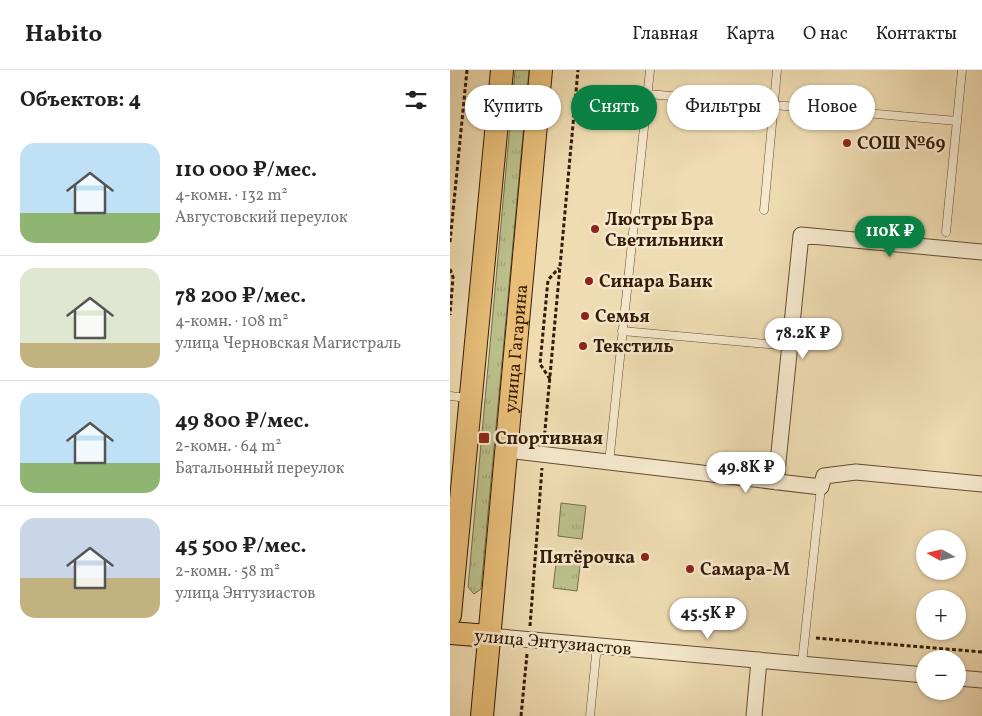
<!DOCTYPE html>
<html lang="ru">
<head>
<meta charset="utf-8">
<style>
	body { margin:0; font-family:Vollkorn,serif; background:#f6f6f6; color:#202124; height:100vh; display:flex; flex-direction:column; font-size:19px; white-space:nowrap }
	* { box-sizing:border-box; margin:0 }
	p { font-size:16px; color:#757577 }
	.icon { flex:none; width:28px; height:28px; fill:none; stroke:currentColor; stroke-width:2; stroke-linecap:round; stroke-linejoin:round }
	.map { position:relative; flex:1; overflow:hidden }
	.sheet { display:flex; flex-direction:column; background:#fff; width:450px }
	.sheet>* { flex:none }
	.hud { position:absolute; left:15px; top:15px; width:441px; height:45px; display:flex; gap:10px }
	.needle { width:32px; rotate:278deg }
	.tools { position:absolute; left:466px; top:460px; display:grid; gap:10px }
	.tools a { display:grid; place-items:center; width:50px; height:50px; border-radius:50%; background:#fff; box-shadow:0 1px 4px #0004; font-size:25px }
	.price { position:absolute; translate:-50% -42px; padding:0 11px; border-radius:18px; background:#fff; color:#222; font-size:16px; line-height:32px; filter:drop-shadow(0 1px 2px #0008) }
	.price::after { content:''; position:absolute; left:50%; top:30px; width:15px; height:11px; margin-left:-8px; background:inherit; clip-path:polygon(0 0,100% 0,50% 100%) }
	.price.current { background:#0b8043; color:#fff }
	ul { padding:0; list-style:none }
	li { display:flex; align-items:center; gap:15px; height:125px; padding:0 20px }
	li+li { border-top:1px solid #e0e0e0 }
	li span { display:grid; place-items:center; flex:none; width:140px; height:100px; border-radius:15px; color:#555 }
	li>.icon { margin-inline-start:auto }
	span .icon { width:60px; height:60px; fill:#fffc; stroke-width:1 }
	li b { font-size:21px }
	h2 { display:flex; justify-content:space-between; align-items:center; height:60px; padding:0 20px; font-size:21px }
	.chip { padding:0 18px; border-radius:22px; background:#fff; box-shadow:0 1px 4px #0004; font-size:18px; line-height:45px }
	.chip.current { background:#0b8043; color:#fff }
	header { display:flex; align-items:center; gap:30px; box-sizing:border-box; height:70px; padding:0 25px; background:#fff; border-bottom:1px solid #e0e0e0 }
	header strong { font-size:24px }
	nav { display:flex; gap:28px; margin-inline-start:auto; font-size:18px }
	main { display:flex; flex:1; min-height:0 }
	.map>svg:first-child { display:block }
	.grass { fill:url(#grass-tufts); stroke:#786e48 }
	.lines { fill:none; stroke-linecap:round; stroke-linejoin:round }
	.service-casing { stroke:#644c31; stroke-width:9 }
	.minor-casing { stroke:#644c31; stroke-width:17 }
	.primary-casing { stroke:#361c06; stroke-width:24 }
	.path { stroke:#361c06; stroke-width:3; stroke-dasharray:4 2.5; stroke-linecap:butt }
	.service { stroke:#f5e8cd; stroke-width:8 }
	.minor { stroke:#f5e8cd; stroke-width:15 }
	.primary { stroke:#e8be79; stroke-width:22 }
	.poi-dot { fill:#8f2418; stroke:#f5e8cd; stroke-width:2 }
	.labels { text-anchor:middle; stroke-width:5; stroke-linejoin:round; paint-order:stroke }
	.poi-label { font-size:18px; font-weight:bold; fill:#361c06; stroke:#f5e8cd; text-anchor:start }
	.street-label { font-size:18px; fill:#361c06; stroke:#f5e8cd }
</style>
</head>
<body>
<header>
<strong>Habito</strong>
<nav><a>Главная</a><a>Карта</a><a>О нас</a><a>Контакты</a></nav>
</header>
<main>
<section class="sheet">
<h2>Объектов: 4<svg class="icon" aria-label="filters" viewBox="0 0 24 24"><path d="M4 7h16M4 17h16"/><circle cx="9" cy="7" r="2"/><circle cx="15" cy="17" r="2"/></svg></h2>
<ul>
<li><span style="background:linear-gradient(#bfe0f5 70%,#8fb573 0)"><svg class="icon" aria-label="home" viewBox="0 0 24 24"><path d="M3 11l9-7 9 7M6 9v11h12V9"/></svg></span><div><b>110 000 ₽/мес.</b><p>4-комн. · 132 m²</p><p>Августовский переулок</p></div></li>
<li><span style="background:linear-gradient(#dfe7d0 75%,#c2b280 0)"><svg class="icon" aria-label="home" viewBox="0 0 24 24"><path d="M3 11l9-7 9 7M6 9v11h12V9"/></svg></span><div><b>78 200 ₽/мес.</b><p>4-комн. · 108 m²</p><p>улица Черновская Магистраль</p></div></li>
<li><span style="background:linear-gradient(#bfe0f5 70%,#8fb573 0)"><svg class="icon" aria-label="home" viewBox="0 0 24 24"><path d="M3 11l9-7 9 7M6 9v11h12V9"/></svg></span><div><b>49 800 ₽/мес.</b><p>2-комн. · 64 m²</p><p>Батальонный переулок</p></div></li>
<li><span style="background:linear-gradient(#c9d6e8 60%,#c2b280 0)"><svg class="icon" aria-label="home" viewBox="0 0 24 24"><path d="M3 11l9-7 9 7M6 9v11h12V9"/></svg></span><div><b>45 500 ₽/мес.</b><p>2-комн. · 58 m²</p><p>улица Энтузиастов</p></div></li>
</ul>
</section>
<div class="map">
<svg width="532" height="646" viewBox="0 0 532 646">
	<defs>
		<pattern id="grass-tufts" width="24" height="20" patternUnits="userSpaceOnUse" patternTransform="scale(1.25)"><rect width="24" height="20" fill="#bbc08b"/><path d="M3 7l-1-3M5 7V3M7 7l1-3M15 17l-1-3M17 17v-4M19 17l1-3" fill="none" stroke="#a1a476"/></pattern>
	</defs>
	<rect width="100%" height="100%" fill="#efdcb2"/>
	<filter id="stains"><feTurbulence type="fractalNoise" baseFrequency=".004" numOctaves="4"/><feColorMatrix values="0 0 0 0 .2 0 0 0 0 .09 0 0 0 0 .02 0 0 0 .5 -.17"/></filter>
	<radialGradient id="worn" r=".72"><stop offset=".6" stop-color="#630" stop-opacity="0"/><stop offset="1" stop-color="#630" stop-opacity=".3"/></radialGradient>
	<path class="grass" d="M65 0H79L31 519 24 524 18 517Z
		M111 433 136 436 132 469 108 466Z
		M107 485 131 488 127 521 103 518Z"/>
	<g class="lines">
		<defs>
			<path id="service" d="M198 24 507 51
				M314 140 327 0
				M496 162 512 0
				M172 261 340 276
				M0 326 18 328
				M159 393 200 0
				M352 593 371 417
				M140 646 147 575"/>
			<path id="minor" d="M56 380 371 417 374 406 406 402 532 414
				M326 412 351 165 532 182
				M39 566 475 605
				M508 608 532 610
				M304 646 309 590"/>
			<g id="primary">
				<path d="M0 545 52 0"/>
				<path d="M0 563 39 566"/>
				<path id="s1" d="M32 646 91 0"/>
			</g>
		</defs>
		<use href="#service" class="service-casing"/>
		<use href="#minor" class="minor-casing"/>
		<use href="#primary" class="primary-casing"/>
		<path class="path" d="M0 172 17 0
			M0 199 3 207 0 245
			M100 309 90 294 98 210 109 198
			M94 371 128 0
			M80 556 92 398
			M366 568 532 582
			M71 646 77 584"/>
		<use href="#service" class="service"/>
		<use href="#minor" class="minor"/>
		<use href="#primary" class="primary"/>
	</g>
	<g class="poi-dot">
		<circle cx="397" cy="73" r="5"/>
		<circle cx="145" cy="159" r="5"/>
		<circle cx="139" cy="211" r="5"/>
		<circle cx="135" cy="246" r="5"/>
		<circle cx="133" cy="276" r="5"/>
		<rect x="28" y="362" width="12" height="12" rx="2.5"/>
		<circle cx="195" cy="487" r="5"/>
		<circle cx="240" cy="499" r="5"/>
	</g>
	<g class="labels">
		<g class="poi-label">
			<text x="407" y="79">СОШ №69</text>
			<text x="155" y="155">Люстры Бра<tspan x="155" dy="21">Светильники</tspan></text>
			<text x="149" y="217">Синара Банк</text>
			<text x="145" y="252">Семья</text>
			<text x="143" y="282">Текстиль</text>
			<text x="45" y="374">Спортивная</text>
			<text x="185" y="493" text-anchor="end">Пятёрочка</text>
			<text x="250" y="505">Самара-М</text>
		</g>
		<g class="street-label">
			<text dy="6" stroke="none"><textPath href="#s1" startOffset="369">улица Гагарина</textPath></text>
			<text transform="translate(103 572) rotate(5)" y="6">улица Энтузиастов</text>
		</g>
	</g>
	<rect width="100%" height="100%" filter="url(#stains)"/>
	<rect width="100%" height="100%" fill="url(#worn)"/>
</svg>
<div class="tools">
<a><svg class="needle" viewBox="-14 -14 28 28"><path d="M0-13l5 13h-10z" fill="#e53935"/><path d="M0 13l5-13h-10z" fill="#757577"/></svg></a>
<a>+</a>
<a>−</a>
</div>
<b class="price current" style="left:440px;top:188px">110K ₽</b>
<b class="price" style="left:353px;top:290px">78.2K ₽</b>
<b class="price" style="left:296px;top:424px">49.8K ₽</b>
<b class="price" style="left:258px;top:570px">45.5K ₽</b>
<div class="hud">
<a class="chip">Купить</a>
<a class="chip current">Снять</a>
<a class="chip">Фильтры</a>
<a class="chip">Новое</a>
</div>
</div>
</main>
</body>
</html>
